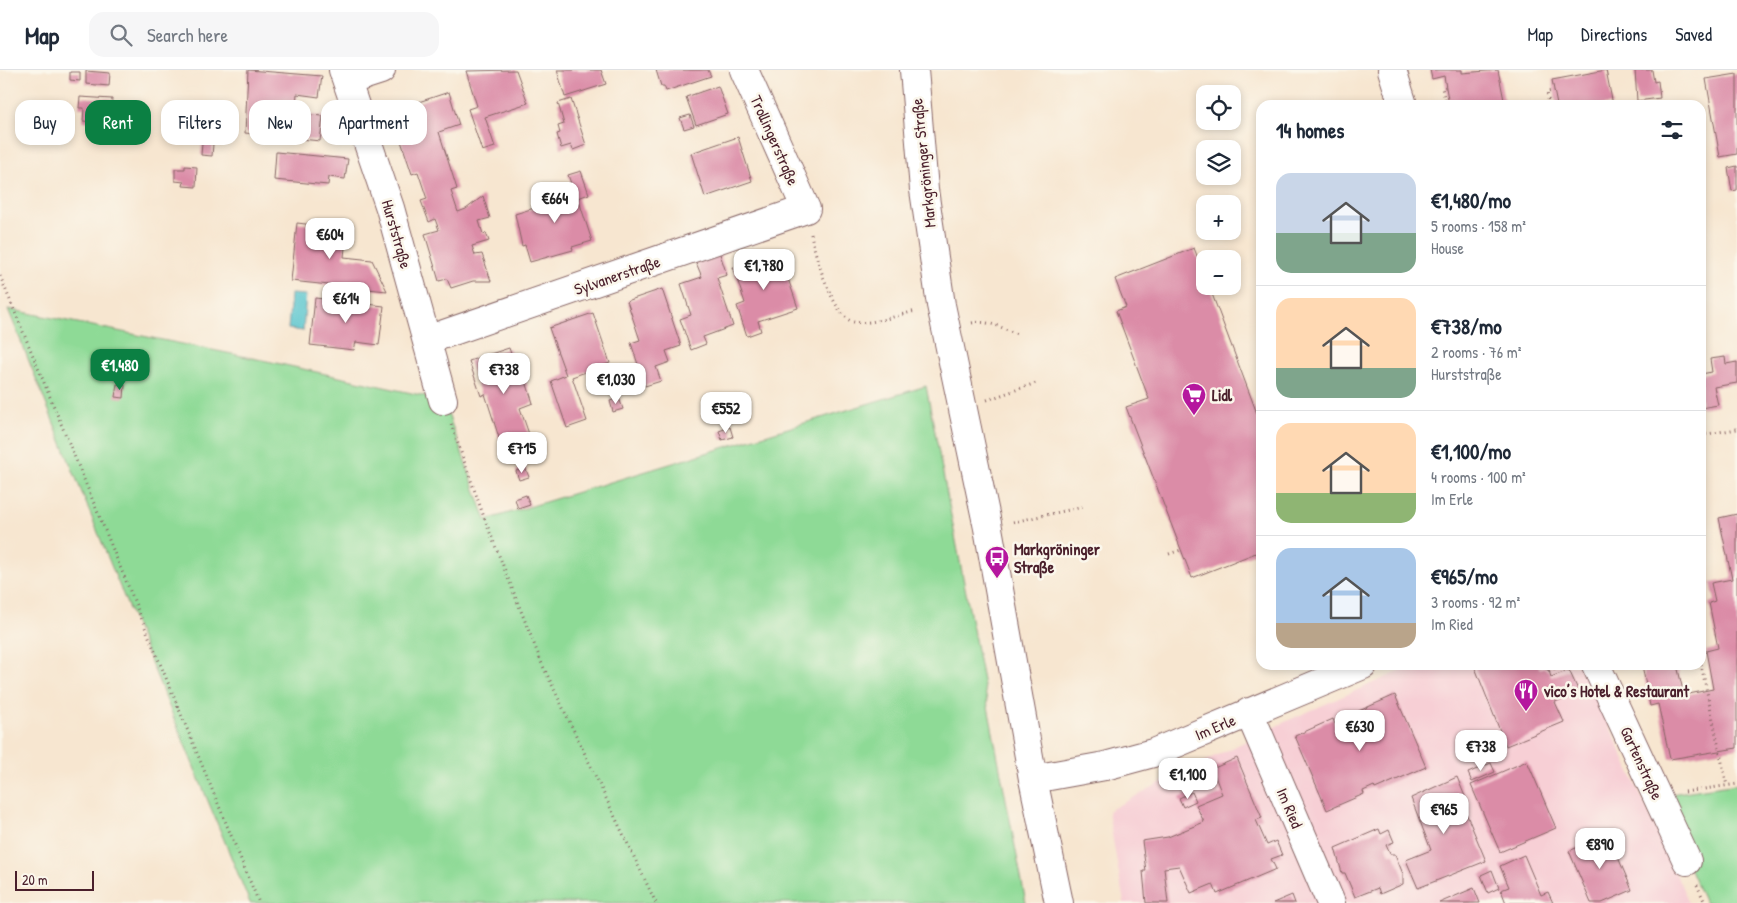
<!DOCTYPE html>
<html lang="en">
<head>
<meta charset="utf-8">
<style>
	body { margin:0; font-family:"Patrick Hand",sans-serif; background:#f6f6f7; color:#1f2937; height:100vh; display:flex; flex-direction:column; font-size:19px; white-space:nowrap }
	* { box-sizing:border-box; margin:0 }
	p { font-size:16px; color:#747a83 }
	.icon { flex:none; width:28px; height:28px; fill:none; stroke:currentColor; stroke-width:2; stroke-linecap:round; stroke-linejoin:round }
	.map { position:relative; flex:1; overflow:hidden }
	.side { position:absolute; left:1256px; top:30px; width:450px; height:570px; display:flex; flex-direction:column; background:#fff; border-radius:15px; box-shadow:0 2px 8px #0003 }
	.side>* { flex:none }
	.guide { position:absolute; left:15px; top:30px; width:475px; height:45px; display:flex; gap:10px }
	.controls { position:absolute; left:1196px; top:15px; display:grid; gap:10px }
	.controls a { display:grid; place-items:center; width:45px; height:45px; border-radius:10px; background:#fff; box-shadow:0 2px 8px #0003; font-size:25px }
	.scale { position:absolute; left:15px; bottom:12px; width:79px; box-sizing:border-box; padding-left:5px; border:2px solid #4a1f2b; border-top:0; font-size:14px; line-height:18px; white-space:nowrap; color:#4a1f2b; -webkit-text-stroke:4px #fbf7ec; paint-order:stroke }
	.price { position:absolute; translate:-50% -42px; padding:0 11px; border-radius:10px; background:#fff; color:#222; font-size:16px; line-height:32px; filter:drop-shadow(0 1px 2px #0008) }
	.price::after { content:''; position:absolute; left:50%; top:30px; width:15px; height:11px; margin-left:-8px; background:inherit; clip-path:polygon(0 0,100% 0,50% 100%) }
	.price.current { background:#0b8043; color:#fff }
	ul { padding:0; list-style:none }
	li { display:flex; align-items:center; gap:15px; height:125px; padding:0 20px }
	li+li { border-top:1px solid #e0e1e3 }
	li span { display:grid; place-items:center; flex:none; width:140px; height:100px; border-radius:15px; color:#555 }
	li>.icon { margin-inline-start:auto }
	span .icon { width:60px; height:60px; fill:#fffc; stroke-width:1 }
	li b { font-size:21px }
	h2 { display:flex; justify-content:space-between; align-items:center; height:60px; padding:0 20px; font-size:21px }
	.tag { padding:0 18px; border-radius:15px; background:#fff; box-shadow:0 2px 8px #0003; font-size:18px; line-height:45px }
	.tag.current { background:#0b8043; color:#fff }
	header { display:flex; align-items:center; gap:30px; box-sizing:border-box; height:70px; padding:0 25px; background:#fff; border-bottom:1px solid #e0e1e3 }
	header strong { font-size:24px }
	nav { display:flex; gap:28px; margin-inline-start:auto; font-size:18px }
	.search { width:350px; height:45px; background:#f6f6f7; display:flex; align-items:center; gap:12px; box-sizing:border-box; padding:0 18px; border-radius:15px; color:#747a83; font-size:19px }
	.map>svg:first-child { display:block }
	.built { fill:#f7cfd5 }
	.green { fill:#8eda96; stroke:#6c7c60 }
	.water { fill:#57c4cd; stroke:#50727c }
	.building { fill:#db8ca7 }
	.lines { fill:none; stroke-linecap:round; stroke-linejoin:round }
	.minor-casing { stroke:#876565; stroke-width:30 }
	.major-casing { stroke:#876565; stroke-width:30 }
	.path { stroke:#876565; stroke-width:3; stroke-dasharray:1 4; stroke-linecap:butt }
	.minor { stroke:#fff; stroke-width:28 }
	.major { stroke:#fff; stroke-width:28 }
	.labels { text-anchor:middle; stroke-width:5; stroke-linejoin:round; paint-order:stroke }
	.street-label { font-size:16px; fill:#4a1f2b; stroke:#fbf7ec }
	.poi-label { font-size:16px; font-weight:bold; fill:#4a1f2b; stroke:#fbf7ec; text-anchor:start }
</style>
</head>
<body>
<header>
<strong>Map</strong>
<div class="search"><svg class="icon" aria-label="search" viewBox="0 0 24 24"><circle cx="10" cy="10" r="6"/><path d="M15 15l6 6"/></svg>Search here</div>
<nav><a>Map</a><a>Directions</a><a>Saved</a></nav>
</header>
<div class="map">
<svg width="1737" height="833" viewBox="0 0 1737 833">
	<rect width="100%" height="100%" fill="#fbf7ec"/>
	<filter id="ink" filterUnits="userSpaceOnUse"><feTurbulence type="fractalNoise" baseFrequency=".02" numOctaves="2"/><feDisplacementMap in="SourceGraphic" scale="10" xChannelSelector="R" yChannelSelector="G"/><feConvolveMatrix kernelMatrix="1 2 1 2 8 2 1 2 1" color-interpolation-filters="sRGB"/></filter>
	<filter id="wash" filterUnits="userSpaceOnUse"><feTurbulence type="fractalNoise" baseFrequency=".0096" numOctaves="4" result="noise"/><feDisplacementMap in="SourceGraphic" scale="20" xChannelSelector="R" yChannelSelector="G"/><feGaussianBlur stdDeviation="1.12" result="paint"/><feColorMatrix in="noise" values="0 0 0 0 0 0 0 0 0 0 0 0 0 0 0 0 0 1.4 0 .05"/><feComposite in="paint" operator="in"/></filter>
	<g filter="url(#wash)">
		<rect width="100%" height="100%" fill="#f7e6d0"/>
		<path class="built" d="M1414 595H1579L1588 608 1689 833H1124L1108 741 1160 713 1289 650Z"/>
		<path class="green" d="M8 239 267 291 443 330 486 450 926 316 1026 833H250L115 505Z
			M1737 714V833H1705L1657 726Z"/>
		<path class="water" d="M291 224 306 225 303 261 288 259Z"/>
		<g id="blocks">
			<path class="building" d="M248 0 322 6 319 27 297 24 296 35H299L298 44 323 46 320 71 245 63Z
				M516 0 528 33 485 47 495 77 482 81 468 39 477 36 466 1Z
				M557 0H601L606 14 565 27Z
				M656 0H708L711 6 666 21 664 16H661Z
				M1430 0H1462V3L1498 0 1505 35H1449L1444 6 1432 9Z
				M1606 0 1613 35H1557L1552 10Z
				M1635 0H1652L1654 12 1658 11 1660 28 1637 31Z
				M86 1 110 3 109 16 86 14Z
				M70 2H80V11L70 10Z
				M1737 4V84L1720 87 1706 9Z
				M718 16 728 44 696 55 686 27Z
				M449 22 459 55 439 62 457 119 451 121 458 142 466 139 483 126 490 148 479 151 483 164 486 163 489 171 472 176 475 185 482 184 491 211H473L451 218 447 209 439 211 425 164 439 160 435 149 429 152 421 131 427 129 418 102 412 104 391 41Z
				M80 27 112 29 111 39 105 38 103 53 83 51 84 38H79Z
				M571 29 586 75 573 80 571 75 561 78 557 64 560 63 558 56 564 54 558 33Z
				M690 45 694 56 684 59 680 48Z
				M738 67 752 111 705 127 691 83Z
				M202 73 213 74 212 86 201 85Z
				M276 82 348 89 345 109 329 107 328 115 274 110Z
				M185 96 197 97 196 117 183 116 184 112 175 111V99H185Z
				M1737 96V120L1732 121 1728 98Z
				M581 101 589 124 578 128 592 171 572 177 573 180 530 192 525 175 522 176 515 144 575 125 568 105Z
				M297 153 347 159 344 187 372 190 387 221 291 211Z
				M1194 178 1205 206V216H1209L1261 354V481L1192 508 1126 337 1149 329 1116 241 1126 237 1115 209Z
				M719 181 727 205 717 208 733 256 703 267 706 274 691 280 680 249 691 245 681 214 702 207 695 190Z
				M779 182 798 238 758 251 761 261 747 266 737 236 745 233 733 197Z
				M662 219 681 276 666 281 670 292 656 297 661 311 645 316 631 273 640 270 627 231Z
				M315 228 384 236 379 275 356 272 354 280 310 275Z
				M593 243 610 293 572 307 587 351 567 358 551 311 566 305 549 258Z
				M509 278 515 295 520 293 533 333 520 338 531 370 503 380 485 324 481 326 469 291Z
				M1725 287 1726 294 1737 292V313L1714 317 1718 335 1701 338V304L1712 302 1710 289Z
				M117 314 125 315 124 328 115 327Z
				M619 328 623 339 613 342 610 331Z
				M730 357 733 367 722 370 719 361Z
				M525 397 529 407 519 410 516 401Z
				M526 425 530 435 518 439 515 429Z
				M1737 444V678L1670 689 1658 634 1650 636 1642 595H1677L1684 625 1713 619 1706 581 1718 578 1709 533 1715 531 1711 513 1732 509 1719 448Z
				M1474 595H1538L1540 599 1544 598 1549 601 1551 607 1569 600 1579 622 1555 632 1564 652 1506 676Z
				M1395 625 1426 697 1375 719 1374 716 1363 721 1364 724 1327 740 1295 666 1333 649 1335 654 1344 651 1343 648Z
				M1237 688 1262 748 1256 750 1267 775 1276 771 1282 785 1271 789 1276 799 1217 824 1213 814 1191 823 1179 796 1164 798 1168 833H1146L1143 801H1146L1142 771 1168 767 1204 752 1196 735 1222 724 1212 699Z
				M1527 691 1556 758 1500 782 1471 715Z
				M1491 693 1495 702 1472 712 1468 703Z
				M1457 707 1466 729 1461 731 1486 791 1418 818 1406 790 1431 780 1411 728Z
				M1192 722 1196 731 1183 737 1179 728Z
				M1379 759 1381 764 1389 760 1394 772 1386 775 1390 784H1395L1403 804V814L1380 824 1378 818 1355 827 1345 803H1342L1335 778Z
				M1608 764 1632 820 1602 833H1591L1569 781Z
				M1524 785 1541 825 1548 822 1553 833H1506L1501 820 1509 817 1500 796Z
				M1492 800 1499 818 1488 823 1481 805Z
				M1474 818 1480 833H1439Z
				M1292 825 1295 833H1273Z"/>
		</g>
	</g>
	<g filter="url(#ink)">
		<use href="#blocks" fill-opacity="0" stroke="#876565" stroke-width="1"/>
		<g class="lines">
			<defs>
				<path id="minor" d="M343 0 390 138 443 330
					M1392 0 1403 35
					M347 11 381 0
					M427 270 806 139 744 0
					M1596 595 1687 791
					M1249 642 1331 833
					M1033 709 1105 696 1153 683 1363 595"/>
				<path id="major" d="M914 0 924 120 941 235 988 458 1033 709 1059 833"/>
			</defs>
			<use href="#minor" class="minor-casing"/>
			<use href="#major" class="major-casing"/>
			<path class="path" d="M1446 35 1442 18 1446 17
				M1549 35 1547 22 1554 21
				M811 164C814 183 834 249 854 252 873 255 897 245 916 241
				M0 206 259 833
				M972 253C989 250 1002 258 1017 264
				M987 330 1036 313
				M451 354 485 450 542 594 656 833
				M1701 365 1737 359
				M1013 452 1083 437
				M1169 484 1181 480
				M1701 594 1727 716
				M1549 601 1562 595
				M1685 722 1737 714
				M1697 815 1705 833"/>
			<use href="#minor" class="minor"/>
			<use href="#major" class="major"/>
		</g>
	</g>
	<defs>
		<symbol id="supermarket-pin" viewBox="-11 -11 22 30"><path d="M0 17L-7.5 6A9.5 9.5 0 1 1 7.5 6Z" fill="#b5179e" stroke="#fbf7ec"/><path d="M-6-5.5h2.5l.6 2H6L4.5 2H-2.5L-4.4-4H-6ZM-1.5 3.2a1.3 1.3 0 1 0 .1 0ZM3 3.2a1.3 1.3 0 1 0 .1 0Z" fill="#fff"/></symbol>
		<symbol id="bus-pin" viewBox="-11 -11 22 30"><path d="M0 17L-7.5 6A9.5 9.5 0 1 1 7.5 6Z" fill="#b5179e" stroke="#fbf7ec"/><path d="M-5-6H5V4H4V6H2V4H-2V6H-4V4H-5ZM-3.5-4V0h7V-4ZM-3.5 1.2v1.5H-2V1.2ZM2 1.2v1.5H3.5V1.2Z" fill="#fff"/></symbol>
		<symbol id="restaurant-pin" viewBox="-11 -11 22 30"><path d="M0 17L-7.5 6A9.5 9.5 0 1 1 7.5 6Z" fill="#b5179e" stroke="#fbf7ec"/><path d="M-5-6h1v4h1v-4h1v4h1v-4h1v5L-1.5 .5V6h-2V.5L-5-1ZM5-6V6H3V1.5H1.5Q1.5-4 5-6Z" fill="#fff"/></symbol>
	</defs>
	<g fill-rule="evenodd">
		<use href="#supermarket-pin" x="1180" y="311" width="28" height="38"/>
		<use href="#bus-pin" x="983" y="474" width="28" height="38"/>
		<use href="#restaurant-pin" x="1512" y="607" width="28" height="38"/>
	</g>
	<g class="labels">
		<g class="street-label">
			<text transform="translate(775 70) rotate(66)" y="6">Trollingerstraße</text>
			<text transform="translate(923 93) rotate(-96)" y="6">Markgröninger Straße</text>
			<text transform="translate(397 164) rotate(74)" y="6">Hurststraße</text>
			<text transform="translate(617 205) rotate(-19)" y="6">Sylvanerstraße</text>
			<text transform="translate(1215 657) rotate(-23)" y="6">Im Erle</text>
			<text transform="translate(1642 693) rotate(65)" y="6">Gartenstraße</text>
			<text transform="translate(1290 738) rotate(67)" y="6">Im Ried</text>
		</g>
		<g class="poi-label">
			<text x="1212" y="331">Lidl</text>
			<text x="1014" y="485">Markgröninger<tspan x="1014" dy="18">Straße</tspan></text>
			<text x="1544" y="627">vico’s Hotel &amp; Restaurant</text>
		</g>
	</g>
</svg>
<div class="controls">
<a><svg class="icon" aria-label="locate" viewBox="0 0 24 24"><circle cx="12" cy="12" r="6"/><path d="M12 2v4M12 18v4M2 12h4M18 12h4"/></svg></a>
<a><svg class="icon" aria-label="layers" viewBox="0 0 24 24"><path d="M12 4l9 5-9 5-9-5zM3 14l9 5 9-5"/></svg></a>
<a>+</a>
<a>−</a>
</div>
<div class="scale">20 m</div>
<b class="price" style="left:555px;top:154px">€664</b>
<b class="price" style="left:330px;top:190px">€604</b>
<b class="price" style="left:764px;top:221px">€1,780</b>
<b class="price" style="left:346px;top:254px">€614</b>
<b class="price current" style="left:120px;top:321px">€1,480</b>
<b class="price" style="left:504px;top:325px">€738</b>
<b class="price" style="left:616px;top:335px">€1,030</b>
<b class="price" style="left:726px;top:364px">€552</b>
<b class="price" style="left:522px;top:404px">€715</b>
<b class="price" style="left:1360px;top:682px">€630</b>
<b class="price" style="left:1481px;top:702px">€738</b>
<b class="price" style="left:1188px;top:730px">€1,100</b>
<b class="price" style="left:1444px;top:765px">€965</b>
<b class="price" style="left:1600px;top:800px">€890</b>
<div class="guide">
<a class="tag">Buy</a>
<a class="tag current">Rent</a>
<a class="tag">Filters</a>
<a class="tag">New</a>
<a class="tag">Apartment</a>
</div>
<section class="side">
<h2>14 homes<svg class="icon" aria-label="filters" viewBox="0 0 24 24"><path d="M4 7h16M4 17h16"/><circle cx="9" cy="7" r="2"/><circle cx="15" cy="17" r="2"/></svg></h2>
<ul>
<li><span style="background:linear-gradient(#c9d6e8 60%,#7fa58c 0)"><svg class="icon" aria-label="home" viewBox="0 0 24 24"><path d="M3 11l9-7 9 7M6 9v11h12V9"/></svg></span><div><b>€1,480/mo</b><p>5 rooms · 158 m²</p><p>House</p></div></li>
<li><span style="background:linear-gradient(#ffd9b3 70%,#7fa58c 0)"><svg class="icon" aria-label="home" viewBox="0 0 24 24"><path d="M3 11l9-7 9 7M6 9v11h12V9"/></svg></span><div><b>€738/mo</b><p>2 rooms · 76 m²</p><p>Hurststraße</p></div></li>
<li><span style="background:linear-gradient(#ffd9b3 70%,#8fb573 0)"><svg class="icon" aria-label="home" viewBox="0 0 24 24"><path d="M3 11l9-7 9 7M6 9v11h12V9"/></svg></span><div><b>€1,100/mo</b><p>4 rooms · 100 m²</p><p>Im Erle</p></div></li>
<li><span style="background:linear-gradient(#a9c7e8 75%,#b9a48a 0)"><svg class="icon" aria-label="home" viewBox="0 0 24 24"><path d="M3 11l9-7 9 7M6 9v11h12V9"/></svg></span><div><b>€965/mo</b><p>3 rooms · 92 m²</p><p>Im Ried</p></div></li>
</ul>
</section>
</div>
</body>
</html>
